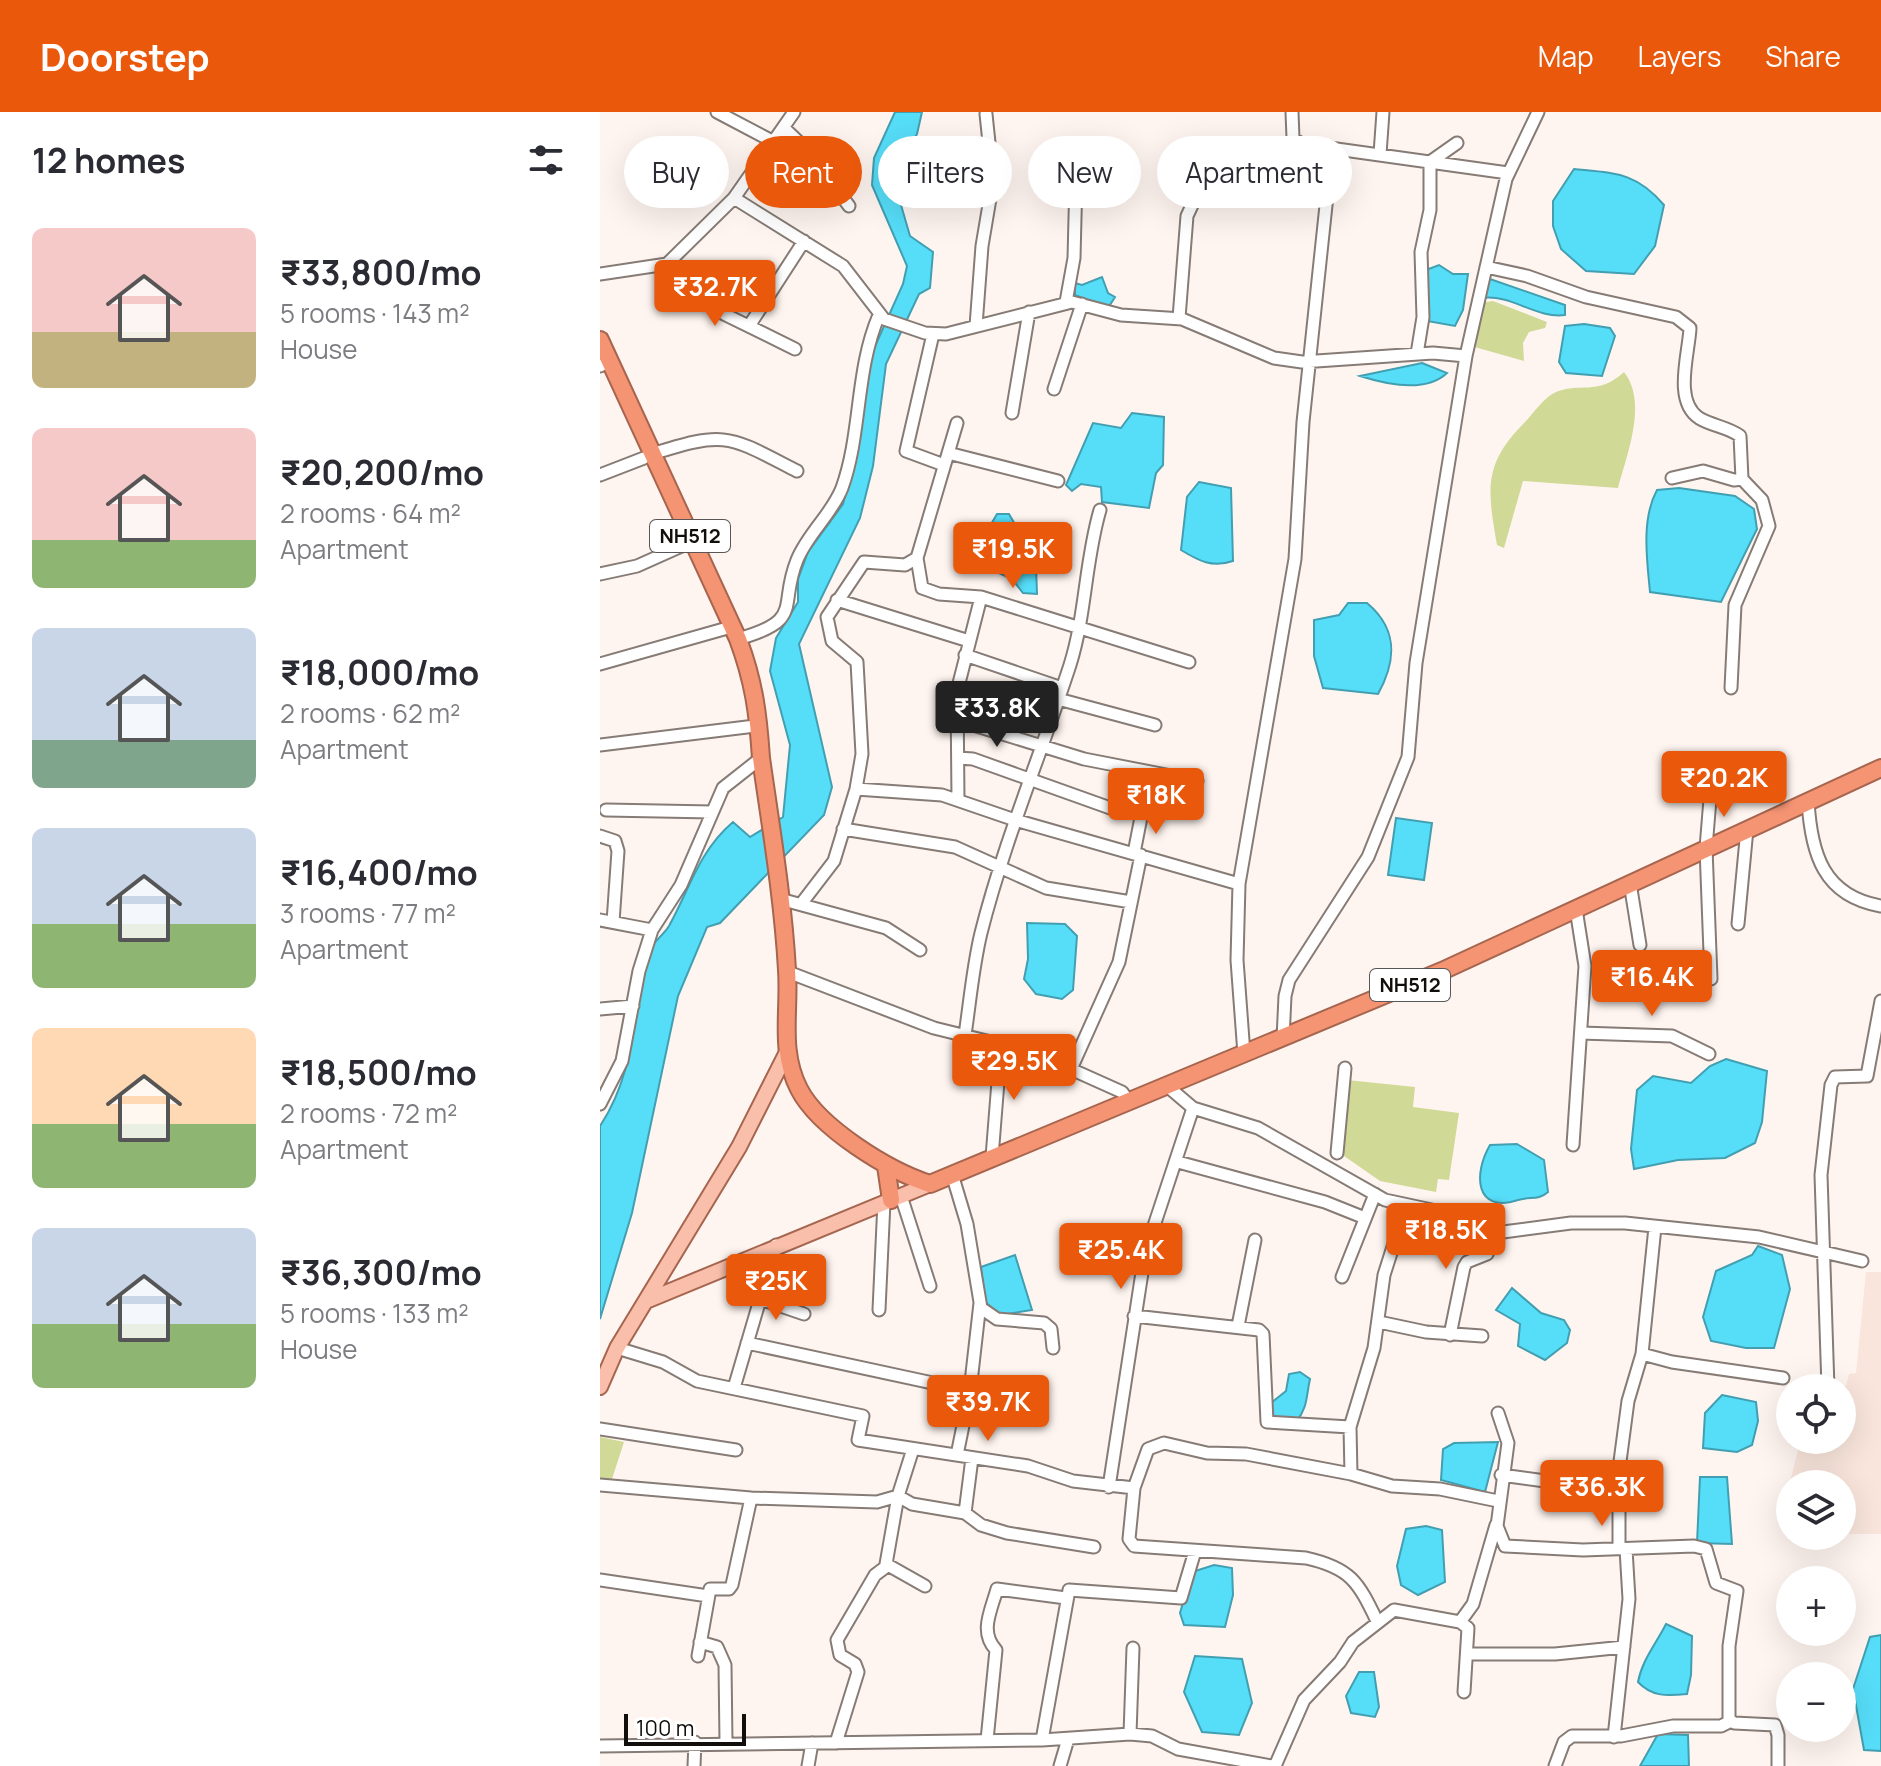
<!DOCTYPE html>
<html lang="en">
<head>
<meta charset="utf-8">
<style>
	body { margin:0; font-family:Manrope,sans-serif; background:#f2f2f3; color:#2b2b33; height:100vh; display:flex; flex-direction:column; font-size:30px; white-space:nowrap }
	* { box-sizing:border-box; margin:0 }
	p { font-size:26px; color:#7c7c81 }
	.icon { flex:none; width:44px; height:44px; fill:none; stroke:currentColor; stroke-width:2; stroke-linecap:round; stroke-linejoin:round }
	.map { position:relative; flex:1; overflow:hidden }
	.side { display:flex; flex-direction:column; background:#fff; width:600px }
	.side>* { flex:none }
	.guide { position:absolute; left:24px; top:24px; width:760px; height:72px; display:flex; gap:16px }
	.tools { position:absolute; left:1176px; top:1262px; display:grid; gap:16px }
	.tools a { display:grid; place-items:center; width:80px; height:80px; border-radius:50%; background:#fff; box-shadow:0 8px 32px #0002; font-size:40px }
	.scale { position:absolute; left:24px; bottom:20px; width:122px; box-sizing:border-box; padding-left:8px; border:4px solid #120e0c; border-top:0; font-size:22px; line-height:28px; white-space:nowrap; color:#120e0c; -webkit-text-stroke:6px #fff; paint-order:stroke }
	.price { position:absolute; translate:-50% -68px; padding:0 18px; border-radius:8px; background:#ea580c; color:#fff; font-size:26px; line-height:52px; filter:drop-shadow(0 2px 4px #0008) }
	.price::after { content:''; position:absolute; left:50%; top:48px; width:24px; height:18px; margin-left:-12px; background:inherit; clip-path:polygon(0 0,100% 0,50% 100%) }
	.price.on { background:#222; color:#fff }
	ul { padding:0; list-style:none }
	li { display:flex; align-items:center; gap:24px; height:200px; padding:0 32px }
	li span { display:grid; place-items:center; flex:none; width:224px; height:160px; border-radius:12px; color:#555 }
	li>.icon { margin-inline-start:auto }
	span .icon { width:96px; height:96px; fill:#fffc; stroke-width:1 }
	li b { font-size:34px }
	h2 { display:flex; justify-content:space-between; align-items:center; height:96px; padding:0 32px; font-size:34px }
	.chip { padding:0 28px; border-radius:36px; background:#fff; box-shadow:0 8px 32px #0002; font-size:28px; line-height:72px }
	.chip.on { background:#ea580c; color:#fff }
	header { display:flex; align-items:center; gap:48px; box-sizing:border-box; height:112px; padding:0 40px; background:#ea580c; color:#fff }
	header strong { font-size:38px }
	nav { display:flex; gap:44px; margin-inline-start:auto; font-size:28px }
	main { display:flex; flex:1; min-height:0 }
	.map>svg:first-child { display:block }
	.built { fill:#f9e5db }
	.green { fill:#d1d997 }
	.water { fill:#56ddf8; stroke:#429fb1; stroke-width:2 }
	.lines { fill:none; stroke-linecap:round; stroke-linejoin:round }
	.minor-casing { stroke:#867b75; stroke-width:15 }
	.major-casing { stroke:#a6654f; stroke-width:18 }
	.highway-casing { stroke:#a6654f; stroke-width:20 }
	.minor { stroke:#fff; stroke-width:11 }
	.major { stroke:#f9bfab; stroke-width:14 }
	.highway { stroke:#f59473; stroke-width:16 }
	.labels { text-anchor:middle; stroke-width:6; stroke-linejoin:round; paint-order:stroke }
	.shield { fill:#fff; stroke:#595655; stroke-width:2 }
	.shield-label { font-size:20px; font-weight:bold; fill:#120e0c }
</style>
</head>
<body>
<header>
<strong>Doorstep</strong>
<nav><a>Map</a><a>Layers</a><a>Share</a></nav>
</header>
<main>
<section class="side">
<h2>12 homes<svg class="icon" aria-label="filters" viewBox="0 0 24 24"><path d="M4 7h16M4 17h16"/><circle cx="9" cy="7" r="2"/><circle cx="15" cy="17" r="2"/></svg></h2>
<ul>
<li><span style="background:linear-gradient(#f6c9c9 65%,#c2b280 0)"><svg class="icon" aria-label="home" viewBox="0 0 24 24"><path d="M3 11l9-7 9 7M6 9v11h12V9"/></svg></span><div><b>₹33,800/mo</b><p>5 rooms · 143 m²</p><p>House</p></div></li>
<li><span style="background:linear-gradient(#f6c9c9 70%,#8fb573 0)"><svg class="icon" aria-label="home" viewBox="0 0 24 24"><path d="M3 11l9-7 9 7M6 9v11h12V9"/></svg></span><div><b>₹20,200/mo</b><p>2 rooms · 64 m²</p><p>Apartment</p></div></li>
<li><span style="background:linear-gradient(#c9d6e8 70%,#7fa58c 0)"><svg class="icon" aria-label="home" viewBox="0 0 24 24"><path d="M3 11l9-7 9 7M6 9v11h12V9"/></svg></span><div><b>₹18,000/mo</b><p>2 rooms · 62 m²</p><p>Apartment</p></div></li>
<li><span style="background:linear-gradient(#c9d6e8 60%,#8fb573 0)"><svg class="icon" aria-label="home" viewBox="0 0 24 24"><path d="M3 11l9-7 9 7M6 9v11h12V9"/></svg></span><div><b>₹16,400/mo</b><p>3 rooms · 77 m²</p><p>Apartment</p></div></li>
<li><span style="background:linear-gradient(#ffd9b3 60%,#8fb573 0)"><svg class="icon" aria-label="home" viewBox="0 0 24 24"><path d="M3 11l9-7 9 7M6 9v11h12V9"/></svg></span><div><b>₹18,500/mo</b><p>2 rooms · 72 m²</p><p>Apartment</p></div></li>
<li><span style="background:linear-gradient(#c9d6e8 60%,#8fb573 0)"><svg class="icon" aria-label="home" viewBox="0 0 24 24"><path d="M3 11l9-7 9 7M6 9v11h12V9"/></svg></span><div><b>₹36,300/mo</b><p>5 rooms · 133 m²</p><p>House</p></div></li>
</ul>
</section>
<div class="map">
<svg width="1281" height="1654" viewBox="0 0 1281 1654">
	<rect width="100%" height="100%" fill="#fff5f0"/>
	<path class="built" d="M1266 1160H1281V1422H1249V1380L1242 1378V1372H1217L1191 1366 1200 1330 1242 1328V1276H1224L1225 1269 1246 1274 1249 1262 1256 1261Z"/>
	<path class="green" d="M893 189 947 210 945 216 929 220 923 231 924 249 871 234 879 191Z
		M1024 260C1048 290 1027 342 1018 376L923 369 904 436 897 433C887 376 883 351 927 308 934 300 944 286 954 281 979 269 997 285 1024 260Z
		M747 968 815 975 813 995 859 1001 849 1068 838 1067 836 1080 780 1069 734 1037Z
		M0 1325 24 1330 11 1370 0 1368Z"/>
	<path class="water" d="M295 0H322L317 22 292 62 310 124 333 140 330 176 319 182 286 252 273 354 260 406 199 532 232 675 224 703 120 811 107 815 78 884 32 1101 0 1207V1014C37 958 31 903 47 843 50 832 63 824 69 814 90 776 99 739 133 710L150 725 183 705 190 633 170 559 176 526 198 490V467L208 440 243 392 255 341 267 252 303 172 307 154 272 73 274 46Z
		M974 57C1014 61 1036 60 1064 93L1055 134 1034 162 986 159 961 137 953 114V89Z
		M839 153 853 162H868L863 198 855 214 827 209 826 158Z
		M502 165 508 181 515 185 508 196 475 183V171L482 173Z
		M887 166 965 193V203C936 207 912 182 882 186Z
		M984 212 1010 216 1015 224 1002 264 966 261 959 250 965 214Z
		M822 251 847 261C825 282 785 272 760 264Z
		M532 301 564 305 563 353 556 361 549 396 502 390 501 375 481 372 472 379 466 373 493 311 521 316Z
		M599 370 631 376 633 449C612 456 599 449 581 438L587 385Z
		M1079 376 1135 384 1154 397 1157 417 1121 490 1050 480C1047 448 1041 407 1057 378Z
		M397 402H409L416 414 429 416 435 426 437 482 423 481 412 467 386 455 387 419Z
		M748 491H767C798 517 797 548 778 582L723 576 714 544V508L739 503Z
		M796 706 832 711 824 768 788 763Z
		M427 811 465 812 477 824 473 878 462 887 436 882 424 867 428 847Z
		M1126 947 1167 959 1162 1010 1155 1031 1125 1046 1078 1048 1034 1057 1031 1037 1037 978 1053 964 1091 971 1110 954Z
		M917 1032 944 1048 948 1080C938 1089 930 1084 918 1088 875 1102 873 1062 890 1033Z
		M1158 1134 1182 1143 1190 1177 1174 1236H1146L1111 1229 1103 1205 1116 1159 1152 1143Z
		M415 1143 432 1198 401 1203 385 1190 381 1155Z
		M912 1176 941 1201 964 1208 970 1218 967 1231 945 1248 918 1234 920 1212 896 1198Z
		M700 1260 710 1267C706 1285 708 1295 696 1310L672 1304 666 1295 686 1279 689 1262Z
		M1122 1283 1156 1290 1158 1309 1152 1333 1137 1340 1103 1336 1105 1301Z
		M898 1330 885 1380 841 1368 843 1337 854 1331Z
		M1100 1365H1127L1132 1432 1097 1431Z
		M826 1414 842 1418 845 1470 818 1483 801 1473 797 1454 806 1417Z
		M614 1453 632 1456 633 1483 625 1515 584 1513 580 1501 592 1460Z
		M1066 1512 1092 1524 1091 1563 1087 1582C1067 1584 1052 1585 1038 1570 1042 1548 1056 1532 1066 1512Z
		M1281 1523V1639L1264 1638 1253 1577 1270 1525Z
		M595 1544 642 1547 652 1591 639 1623 602 1620 584 1580Z
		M759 1560H774L779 1595 775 1605 751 1601 746 1584Z
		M1058 1622 1088 1623 1089 1654H1040Z"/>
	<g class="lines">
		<defs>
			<path id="minor" d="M117 0 174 30
				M692 0 693 26 701 32 908 61
				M184 16 208 39 249 94
				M780 42 783 0
				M134 86 243 154 284 207 325 221 346 222 472 190 521 203 582 207 674 246 702 250 833 241 866 244
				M62 153 124 202 195 237
				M886 155 927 164 986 185 1076 205 1090 216C1089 241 1073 289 1099 306 1112 314 1128 315 1140 324L1142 367 1162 388 1169 414 1135 493 1131 576
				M0 162 67 152 134 86 194 0
				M466 190 474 146 476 66
				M579 206 587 104 594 89 601 32
				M149 214 204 129
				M376 214 382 134 393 69 386 2
				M333 222 306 339 344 353
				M817 242 823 205 821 140 830 98V50L857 31
				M0 254 2 253
				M454 277 482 192
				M412 301 429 200
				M348 341 458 369
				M52 342C127 318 129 324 197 359
				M0 363 44 346
				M1072 366 1103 359 1134 368 1142 367
				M317 446 322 476 339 482 381 485 589 550
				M0 462 37 454 84 433
				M237 488 369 529
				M138 527C205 508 178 495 197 448 208 421 232 402 242 376 262 320 255 259 279 203
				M365 543 462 576
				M0 552 124 517
				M458 587 555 613
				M357 608 484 647 597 669
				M0 633 155 614
				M358 646 373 647 513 697 544 690 534 741
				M256 677 342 683 415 708 639 772
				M358 688 357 579 381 485
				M1208 689C1211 741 1223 784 1281 794
				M6 698 112 700
				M243 717 355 735 446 776 531 790
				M0 724 15 729 18 739 13 810
				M1030 771 1040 833
				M180 787 286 816 320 838
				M201 792 234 749 256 677 262 642 257 550 232 529 227 505 264 450 305 453 317 446 357 311
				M0 808 52 818
				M1138 812 1147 717
				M188 860 334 916 435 941 522 980 528 988
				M1111 867 1106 736 1111 675
				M0 897 33 894
				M981 921 1072 924 1109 942
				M365 923C370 889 373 854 381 821 404 730 441 642 470 553 486 502 485 449 500 398
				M683 927 685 884 689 868 768 745 808 645 816 551 866 244 906 67 938 0
				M644 942 637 848 639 772 695 447 703 310 727 84
				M471 957 519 850 541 743
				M566 973 593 996 658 1016 785 1088 855 1103 903 1120 971 1111H1025L1159 1125 1262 1149
				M0 992 22 949 39 859 52 818 81 773 123 676 161 646
				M973 1033 985 854 976 797
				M737 1041 745 956
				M392 1045 401 932
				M578 1050 725 1090 765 1106
				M352 1062 367 1112 381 1196 397 1207 444 1211 451 1217 453 1236
				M301 1084 330 1174
				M742 1165 775 1082
				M160 1187 204 1202
				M279 1198 284 1090
				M534 1204 659 1218 663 1222 667 1310 750 1315
				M779 1210 826 1220 882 1224
				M638 1214 655 1128
				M850 1223 864 1155 867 1150 887 1142 896 1118
				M147 1231 416 1289
				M17 1236 63 1250 97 1269 263 1304 258 1328 428 1354 473 1369 534 1376 548 1337 564 1331 607 1341 646 1342 751 1362 792 1374 840 1377 898 1389
				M1042 1242 1072 1250 1183 1266
				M134 1276 176 1133
				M1228 1276 1221 1063 1231 973 1235 965 1267 964 1281 889
				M898 1301 908 1331 897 1414 905 1434 983 1438 1094 1434 1106 1437 1116 1471 1137 1479 1129 1534V1607L1134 1611 1175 1613 1178 1623V1654
				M0 1317 136 1338
				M313 1337 298 1384 286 1452 325 1474
				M357 1343 370 1279 380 1191
				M1019 1357 1028 1289 1042 1242 1055 1115
				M751 1362 750 1315 774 1236 784 1163 806 1094
				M901 1363 1019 1379V1357V1435L1026 1437 1029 1487 1014 1625
				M0 1373 151 1386 277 1390 298 1384 312 1392 365 1401 381 1413 407 1421 494 1435
				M509 1375 545 1141 593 996
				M534 1376 529 1427 534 1434 706 1446C751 1456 758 1470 777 1509
				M365 1401 372 1346
				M0 1468 108 1484
				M860 1510 873 1492 896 1413
				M100 1530 117 1535 125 1553 126 1630
				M868 1542H955L1024 1535
				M98 1544 110 1477H129L132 1473 151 1386
				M530 1622 533 1536
				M387 1628 396 1538C379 1520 391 1499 397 1477L466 1486
				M442 1628 469 1478 581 1486 595 1439
				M236 1631 258 1560 255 1552 240 1543 237 1528 275 1463 287 1454
				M0 1634 442 1628 530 1622 552 1624 578 1637 672 1654
				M94 1654 95 1630
				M208 1654 212 1631
				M460 1654 468 1627
				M675 1654 704 1588 740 1550 753 1530 794 1498 860 1510 868 1516 864 1580
				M955 1654 964 1630 972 1624H1021L1073 1614H1121L1131 1609"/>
			<path id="major" d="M46 1189 330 1072
				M0 1275 17 1236 139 1035 186 942"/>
			<path id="highway" d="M0 228 138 527C154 570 158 601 161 646 171 716 183 787 187 858 190 899 179 938 199 977 219 1016 289 1059 330 1072L842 859 1281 656
				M286 1054 291 1088"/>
		</defs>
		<use href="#minor" class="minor-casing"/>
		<use href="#major" class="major-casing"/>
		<use href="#highway" class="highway-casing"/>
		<use href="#minor" class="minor"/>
		<use href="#major" class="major"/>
		<use href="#highway" class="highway"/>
	</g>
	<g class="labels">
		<g class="shield">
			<rect x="50" y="408" width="80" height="32" rx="6"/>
			<rect x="770" y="857" width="80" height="32" rx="6"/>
		</g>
		<g class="shield-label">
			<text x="90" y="431">NH512</text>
			<text x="810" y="880">NH512</text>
		</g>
	</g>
</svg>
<div class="tools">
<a><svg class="icon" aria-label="locate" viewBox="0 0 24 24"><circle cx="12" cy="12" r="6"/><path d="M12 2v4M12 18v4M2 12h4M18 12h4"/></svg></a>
<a><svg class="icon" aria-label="layers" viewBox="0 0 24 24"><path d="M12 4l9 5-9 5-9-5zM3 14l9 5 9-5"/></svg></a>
<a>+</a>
<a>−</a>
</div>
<div class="scale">100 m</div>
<b class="price" style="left:115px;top:216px">₹32.7K</b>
<b class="price" style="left:413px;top:478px">₹19.5K</b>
<b class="price on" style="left:397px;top:637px">₹33.8K</b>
<b class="price" style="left:1124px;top:707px">₹20.2K</b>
<b class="price" style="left:556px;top:724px">₹18K</b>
<b class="price" style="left:1052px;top:906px">₹16.4K</b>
<b class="price" style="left:414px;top:990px">₹29.5K</b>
<b class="price" style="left:846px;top:1159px">₹18.5K</b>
<b class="price" style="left:521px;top:1179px">₹25.4K</b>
<b class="price" style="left:176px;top:1210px">₹25K</b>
<b class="price" style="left:388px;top:1331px">₹39.7K</b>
<b class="price" style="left:1002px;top:1416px">₹36.3K</b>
<div class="guide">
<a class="chip">Buy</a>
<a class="chip on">Rent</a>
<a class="chip">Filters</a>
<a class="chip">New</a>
<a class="chip">Apartment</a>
</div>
</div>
</main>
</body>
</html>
